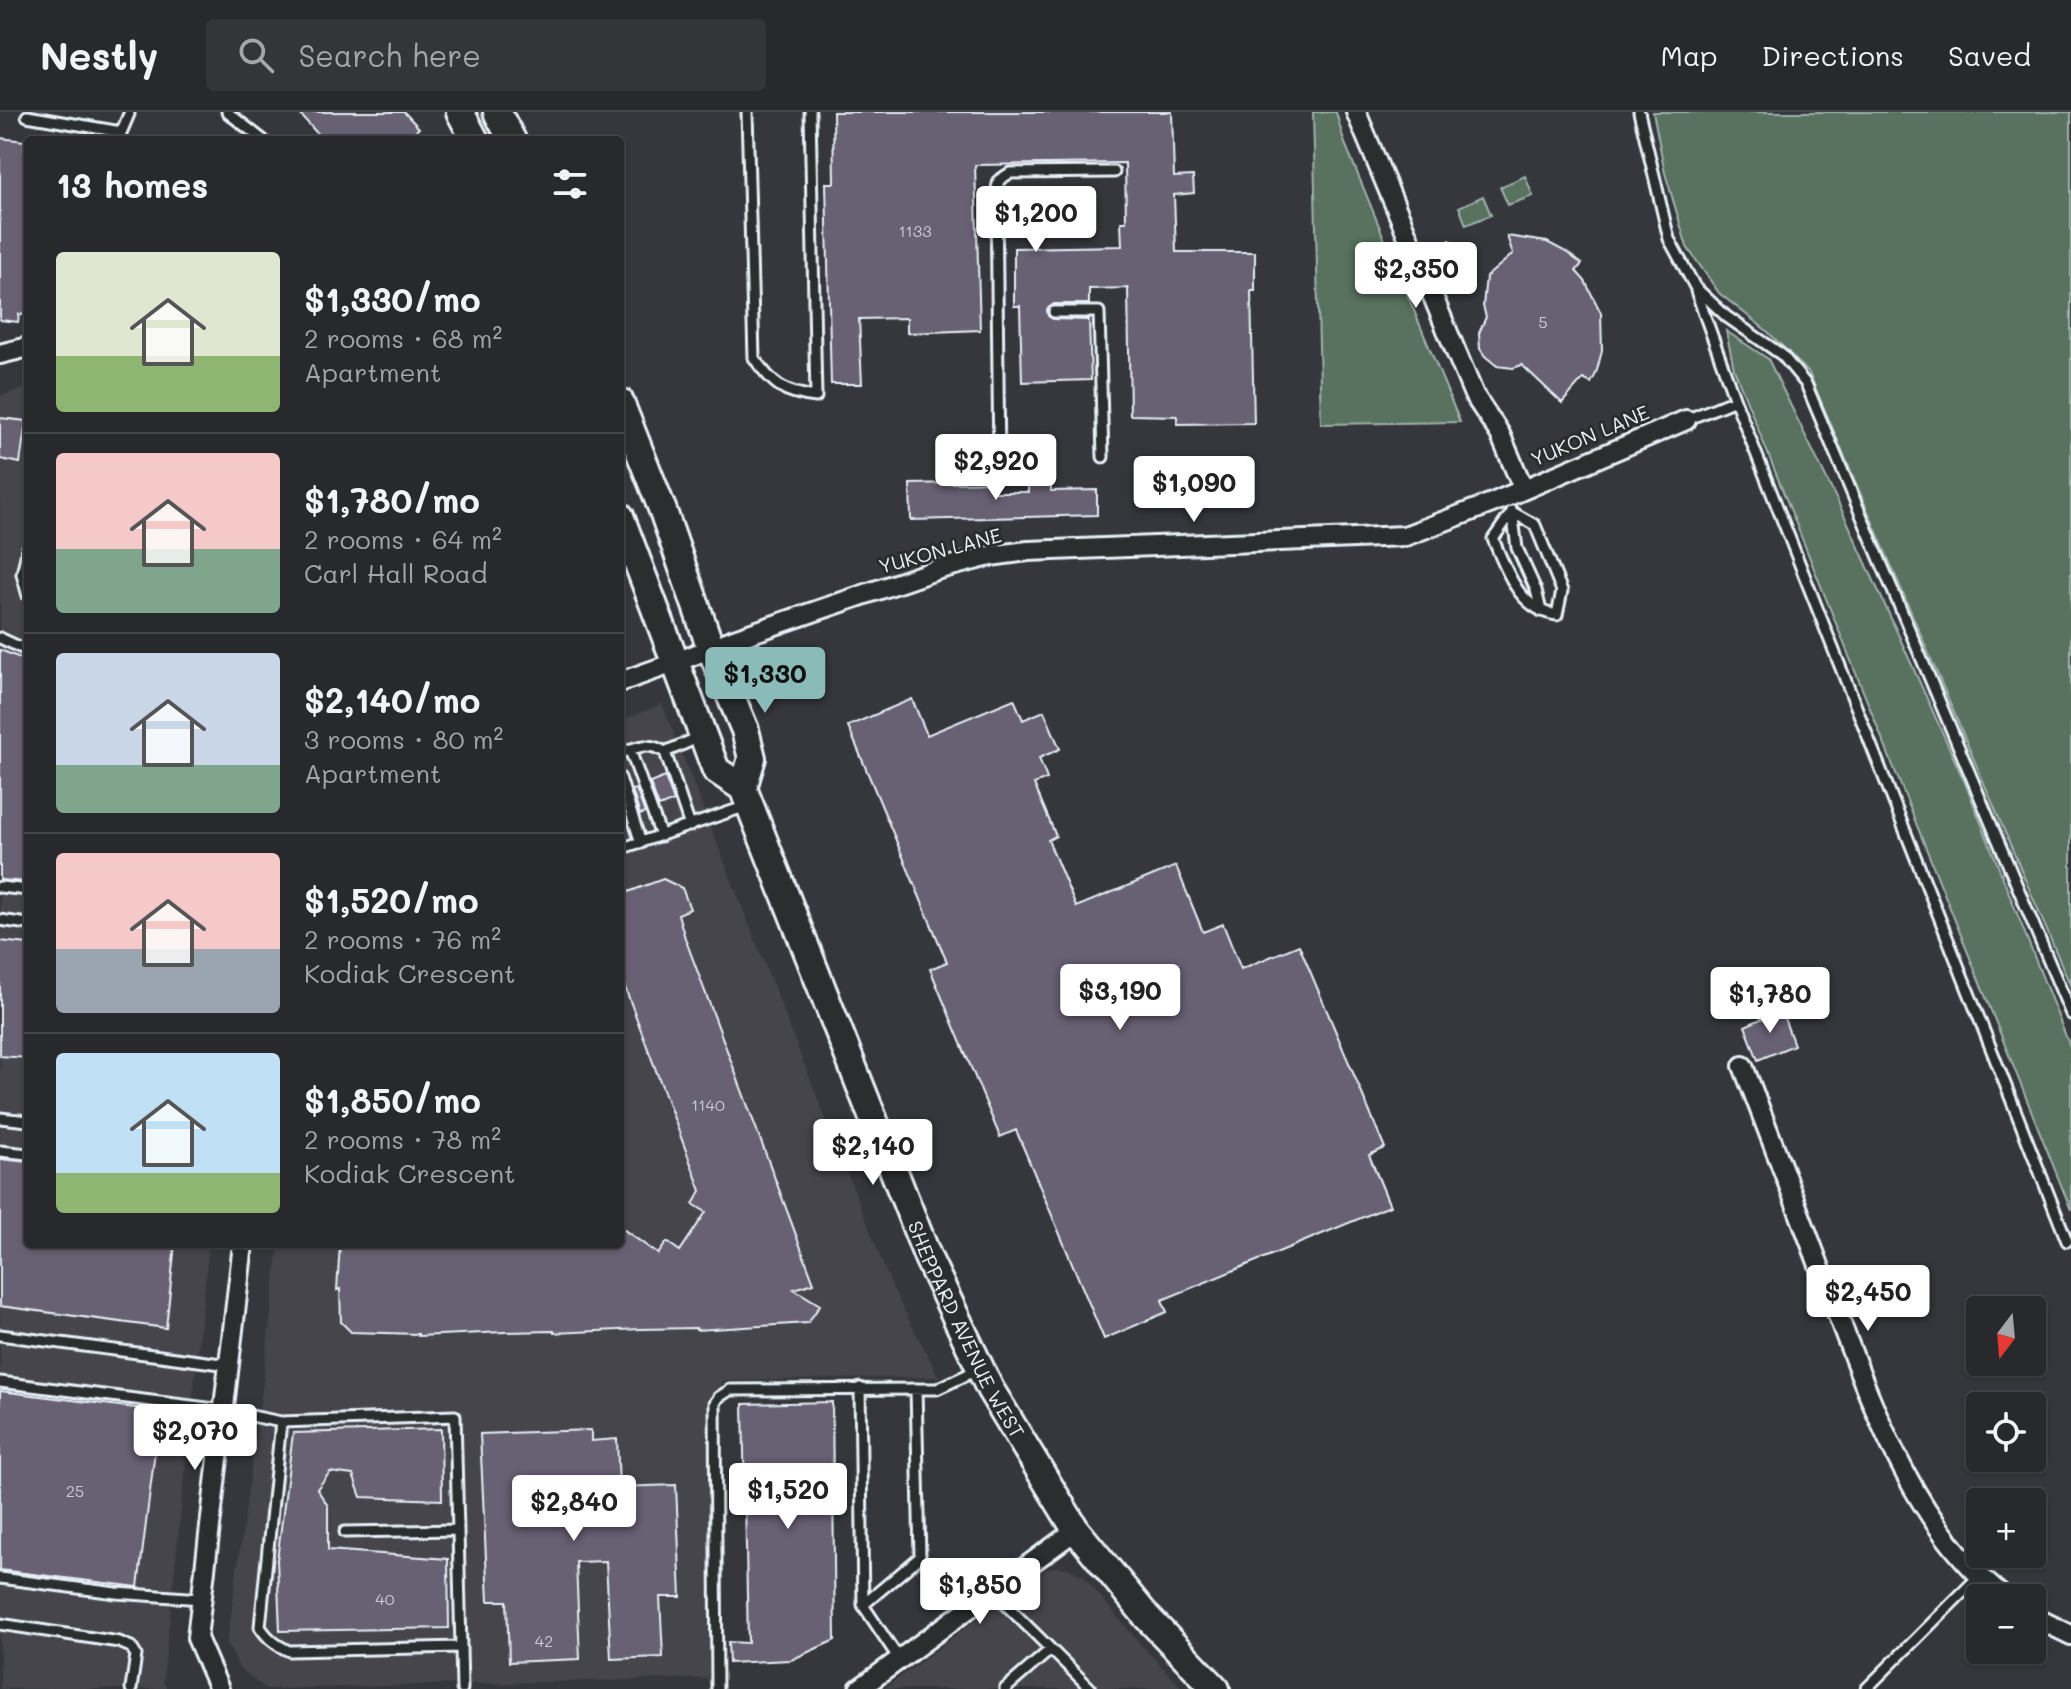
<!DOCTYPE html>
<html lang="en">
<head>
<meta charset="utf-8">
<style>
	body { margin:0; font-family:Mali,sans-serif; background:#343539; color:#f1f3f6; height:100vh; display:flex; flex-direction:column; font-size:30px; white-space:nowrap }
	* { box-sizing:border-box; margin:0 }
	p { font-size:26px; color:#a5a6aa }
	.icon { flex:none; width:44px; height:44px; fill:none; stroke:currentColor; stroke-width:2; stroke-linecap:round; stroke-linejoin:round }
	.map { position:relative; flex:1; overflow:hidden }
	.sheet { position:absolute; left:24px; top:24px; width:600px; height:1112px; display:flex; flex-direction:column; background:#28292d; border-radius:8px; box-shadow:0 2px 6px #0004,0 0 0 2px #444549 }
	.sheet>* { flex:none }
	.needle { width:52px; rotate:196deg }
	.fabs { position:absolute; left:1966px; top:1184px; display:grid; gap:16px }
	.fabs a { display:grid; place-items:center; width:80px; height:80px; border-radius:8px; background:#28292d; box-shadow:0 2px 6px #0004,0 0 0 2px #444549; font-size:40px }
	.price { position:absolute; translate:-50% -68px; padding:0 18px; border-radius:8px; background:#fff; color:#222; font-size:26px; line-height:52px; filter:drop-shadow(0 2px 4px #0008) }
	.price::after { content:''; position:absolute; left:50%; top:48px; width:24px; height:18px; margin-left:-12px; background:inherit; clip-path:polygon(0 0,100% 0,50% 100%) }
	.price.on { background:#8bbbb9; color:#111 }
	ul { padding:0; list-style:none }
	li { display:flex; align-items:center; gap:24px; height:200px; padding:0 32px }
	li+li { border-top:2px solid #444549 }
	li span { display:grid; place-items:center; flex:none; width:224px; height:160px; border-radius:8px; color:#555 }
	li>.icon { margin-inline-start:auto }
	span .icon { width:96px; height:96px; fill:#fffc; stroke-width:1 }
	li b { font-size:34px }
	h2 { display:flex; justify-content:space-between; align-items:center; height:96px; padding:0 32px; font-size:34px }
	header { display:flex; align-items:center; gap:48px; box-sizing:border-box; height:112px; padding:0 40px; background:#28292d; border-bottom:2px solid #444549 }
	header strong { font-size:38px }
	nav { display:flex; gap:44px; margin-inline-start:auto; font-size:28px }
	.search { width:560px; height:72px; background:#343539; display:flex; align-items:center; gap:20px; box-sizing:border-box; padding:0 28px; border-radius:8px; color:#a5a6aa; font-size:30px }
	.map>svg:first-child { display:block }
	.built { fill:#45444c }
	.green { fill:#58725f; stroke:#a0b2ac; stroke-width:2 }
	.building { fill:#676173; stroke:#e8f1f8; stroke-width:2 }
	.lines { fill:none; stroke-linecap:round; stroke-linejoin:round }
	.lane-casing { stroke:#e8f1f8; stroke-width:15 }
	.street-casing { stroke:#e8f1f8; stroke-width:24 }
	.secondary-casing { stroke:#e8f1f8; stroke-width:32 }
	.lane { stroke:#2a2d2e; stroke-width:9 }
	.street { stroke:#2a2d2e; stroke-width:18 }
	.secondary { stroke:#2a2d2e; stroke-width:26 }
	.labels { text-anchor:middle; stroke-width:6; stroke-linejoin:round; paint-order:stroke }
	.number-label { font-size:16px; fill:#c8cdd7 }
	.street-label { font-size:20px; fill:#e8f1f8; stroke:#2a2d2e }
</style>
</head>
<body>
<header>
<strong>Nestly</strong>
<div class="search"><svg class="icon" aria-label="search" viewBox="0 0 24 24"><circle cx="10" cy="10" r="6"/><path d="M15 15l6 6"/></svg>Search here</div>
<nav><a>Map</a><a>Directions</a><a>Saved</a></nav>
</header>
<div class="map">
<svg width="2071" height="1577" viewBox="0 0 2071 1577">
	<rect width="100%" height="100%" fill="#36373c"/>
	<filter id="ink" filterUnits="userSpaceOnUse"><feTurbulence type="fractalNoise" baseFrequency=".0125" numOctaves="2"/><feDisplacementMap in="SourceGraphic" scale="16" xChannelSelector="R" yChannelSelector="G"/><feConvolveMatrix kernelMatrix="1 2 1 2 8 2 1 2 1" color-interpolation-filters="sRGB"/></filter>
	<g filter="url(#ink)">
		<path class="built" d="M28 275V1132H209L163 1569 167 1577H0V284Z
			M662 592 893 1177 939 1265 721 1269 716 1566 266 1577 239 1556 227 1531 262 1277 279 1132H620V609Z
			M1053 1455 1067 1456 1083 1464 1136 1527 1183 1577H884L1039 1461Z"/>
		<path class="green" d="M1313 0H1336L1344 29 1460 310 1321 312Z
			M1653 0H2071V875L1809 261 1767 219 1719 181 1687 135 1665 61Z
			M1525 64 1533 84 1508 93 1500 75Z
			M1483 84 1491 103 1466 113 1459 95Z
			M1726 219 1768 247 1847 409 1966 673 2071 937V1098L1734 257Z"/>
		<path class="building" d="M298 0H404L419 16 406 28H323Z
			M833 0H1172L1174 65 1193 64 1194 81 1174 83 1176 140H1255V179H1251L1254 311 1177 312V304L1130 303 1128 176 1089 177V192H1054L1047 197 1048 204 1053 207 1089 208 1091 268 1022 270 1020 194H1014V136L1122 134 1121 110H1126L1125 51 975 53 980 218 907 221V206L859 207 862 272H831L826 71H834Z
			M0 26 25 29 24 38 28 39V203L19 202 18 210 0 208Z
			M1507 124 1547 130 1566 140 1582 152 1576 159 1585 169 1601 201 1602 239 1596 262 1591 271 1583 267 1562 291 1522 253 1513 256 1497 254 1485 244 1480 237 1479 221 1486 205 1483 194 1486 165 1513 142Z
			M1450 128 1472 141 1459 163 1438 150Z
			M0 306 26 309 20 351 0 347Z
			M994 370V380H1028V374L1051 373V379L1097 378V403L911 408 910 372Z
			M0 538 28 549V770L0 768Z
			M912 587 927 623 1014 587 1023 608 1044 599 1060 637 1039 646 1047 667 1034 672 1056 724 1048 728 1076 795 1176 754 1203 820 1223 812 1241 857 1299 833 1385 1036 1369 1043 1390 1094 1162 1188 1167 1200 1104 1227 1016 1018 1000 1025 930 857 947 850 848 614Z
			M665 665 674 689 659 695 650 671Z
			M636 677 645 701 640 703 632 678Z
			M663 767 682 776 690 797 678 802 685 826 814 1171 794 1177 820 1193 808 1211 696 1218V1216L641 1217 554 1221V1219L505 1220 418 1224V1222L351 1220 341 1210 340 1177 337 1178 340 1132H620V1115L658 1142 667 1130 680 1139 706 1100 693 1092 701 1079 620 862V783Z
			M0 829 28 832V946L0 944Z
			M1781 898 1794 933 1758 948 1745 914Z
			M0 1047 28 1050V1132H175L166 1216 0 1194Z
			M0 1279 160 1299 138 1475 0 1458Z
			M832 1290 835 1528 791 1548 729 1551 728 1530 748 1531 743 1292Z
			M441 1317 442 1388 361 1385 353 1363 330 1360 317 1377 328 1394V1438L448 1447 449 1516 280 1519 277 1448 293 1321Z
			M591 1318V1329L617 1327 619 1375 676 1373 681 1485H660L663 1545 611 1547 606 1449 576 1450 580 1547 509 1550 507 1489H488L480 1322Z"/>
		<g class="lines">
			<defs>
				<path id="lane" d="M227 0 263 28
					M747 0 754 246C773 273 783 281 816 285L810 0
					M1639 0 1669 127 1695 175 1727 205 1782 243 1806 272 2071 902
					M27 4 121 20
					M118 28 129 2
					M1054 200H1099L1103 345
					M1735 288 2067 1129
					M1686 308 1735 288 1696 179
					M999 355 996 81 999 68 1010 61 1114 60
					M1512 399 1517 436 1536 478 1541 499
					M1512 400 1535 413 1562 479 1557 503C1519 498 1507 459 1493 427Z
					M28 435 22 462 28 484
					M0 526 28 539
					M630 638 661 724
					M665 640 702 624
					M620 641C637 635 648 629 665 640L690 714
					M620 666 641 731
					M620 737 747 694
					M0 775 28 778
					M0 808 28 812
					M0 1006 28 1009
					M0 1039 28 1042
					M0 1223 229 1253
					M0 1270 223 1298 281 1310 455 1304 461 1535 289 1539C276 1533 268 1527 260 1515L281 1310
					M860 1276 863 1493 899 1547
					M345 1420 458 1418
					M0 1466 116 1481 202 1487
					M992 1479 1091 1577
					M863 1493 920 1445 916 1277
					M0 1512 119 1530 131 1535 136 1543 131 1577
					M461 1535 462 1577
					M717 1577 715 1291 719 1285 730 1278 928 1277H937L977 1258
					M1005 1577 1050 1538
					M1866 1577 1979 1464"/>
				<path id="street" d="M1356 0 1474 283 1500 322 1523 376
					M0 242 28 235
					M620 570 674 551 734 527 936 458 990 444 1028 439 1405 424 1492 391 1686 308
					M1743 954C1772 1028 1800 1103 1828 1177 1869 1284 1911 1414 2005 1486
					M2032 1504 2071 1523
					M219 1577 197 1526 243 1132
					M859 1577 1076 1418"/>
				<g id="secondary">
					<path d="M460 0 475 28"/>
					<path d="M497 0 512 28"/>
					<path d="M620 290 663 399 711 537 745 618 752 646 743 676"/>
					<path id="s1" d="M620 404 716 658 743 676 928 1146 990 1277 1076 1418 1147 1505 1216 1577"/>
				</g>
			</defs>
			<use href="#lane" class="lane-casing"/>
			<use href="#street" class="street-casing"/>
			<use href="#secondary" class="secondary-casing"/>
			<use href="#lane" class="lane"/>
			<use href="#street" class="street"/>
			<use href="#secondary" class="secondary"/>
		</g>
	</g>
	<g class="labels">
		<g class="number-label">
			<text x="915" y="125">1133</text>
			<text x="1543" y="216">5</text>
			<text x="708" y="999">1140</text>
			<text x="75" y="1385">25</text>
			<text x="385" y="1493">40</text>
			<text x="544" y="1535">42</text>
		</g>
		<g class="street-label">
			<text transform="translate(1590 324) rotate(-23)" y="7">YUKON LANE</text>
			<text transform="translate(940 439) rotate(-15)" y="7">YUKON LANE</text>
			<text dy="7" stroke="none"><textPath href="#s1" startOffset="890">SHEPPARD AVENUE WEST</textPath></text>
		</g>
	</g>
</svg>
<div class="fabs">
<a><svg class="needle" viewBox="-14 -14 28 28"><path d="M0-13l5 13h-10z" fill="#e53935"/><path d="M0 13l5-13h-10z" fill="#a5a6aa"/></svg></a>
<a><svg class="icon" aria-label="locate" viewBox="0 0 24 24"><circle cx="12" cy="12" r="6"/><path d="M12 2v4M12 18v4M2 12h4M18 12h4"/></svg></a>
<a>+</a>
<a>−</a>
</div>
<b class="price" style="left:1036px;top:142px">$1,200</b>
<b class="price" style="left:1416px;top:198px">$2,350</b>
<b class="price" style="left:996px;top:390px">$2,920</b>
<b class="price" style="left:1194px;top:412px">$1,090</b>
<b class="price on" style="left:765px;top:603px">$1,330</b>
<b class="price" style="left:1120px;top:920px">$3,190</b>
<b class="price" style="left:1770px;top:923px">$1,780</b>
<b class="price" style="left:873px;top:1075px">$2,140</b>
<b class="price" style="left:1868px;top:1221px">$2,450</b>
<b class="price" style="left:195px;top:1360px">$2,070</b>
<b class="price" style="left:788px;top:1419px">$1,520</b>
<b class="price" style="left:574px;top:1431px">$2,840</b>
<b class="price" style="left:980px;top:1514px">$1,850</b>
<section class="sheet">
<h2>13 homes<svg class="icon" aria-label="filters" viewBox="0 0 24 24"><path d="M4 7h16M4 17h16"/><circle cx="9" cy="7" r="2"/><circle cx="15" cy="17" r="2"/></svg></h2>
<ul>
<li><span style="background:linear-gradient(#dfe7d0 65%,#8fb573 0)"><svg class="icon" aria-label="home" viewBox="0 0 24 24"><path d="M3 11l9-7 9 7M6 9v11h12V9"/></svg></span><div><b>$1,330/mo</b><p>2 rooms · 68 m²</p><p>Apartment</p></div></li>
<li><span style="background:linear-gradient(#f6c9c9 60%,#7fa58c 0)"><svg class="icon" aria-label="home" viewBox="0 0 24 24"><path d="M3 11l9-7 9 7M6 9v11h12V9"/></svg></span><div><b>$1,780/mo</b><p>2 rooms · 64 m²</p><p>Carl Hall Road</p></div></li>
<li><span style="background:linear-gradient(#c9d6e8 70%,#7fa58c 0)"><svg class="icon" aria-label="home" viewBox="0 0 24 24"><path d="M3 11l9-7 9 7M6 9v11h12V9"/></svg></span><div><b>$2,140/mo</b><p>3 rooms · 80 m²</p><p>Apartment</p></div></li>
<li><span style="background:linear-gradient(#f6c9c9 60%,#9aa5b1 0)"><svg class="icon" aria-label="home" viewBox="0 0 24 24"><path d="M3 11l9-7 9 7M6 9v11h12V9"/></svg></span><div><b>$1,520/mo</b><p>2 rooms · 76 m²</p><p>Kodiak Crescent</p></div></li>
<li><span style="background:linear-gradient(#bfe0f5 75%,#8fb573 0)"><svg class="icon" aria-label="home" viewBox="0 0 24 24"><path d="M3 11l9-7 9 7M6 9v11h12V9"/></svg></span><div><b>$1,850/mo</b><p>2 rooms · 78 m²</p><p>Kodiak Crescent</p></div></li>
</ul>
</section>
</div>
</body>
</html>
